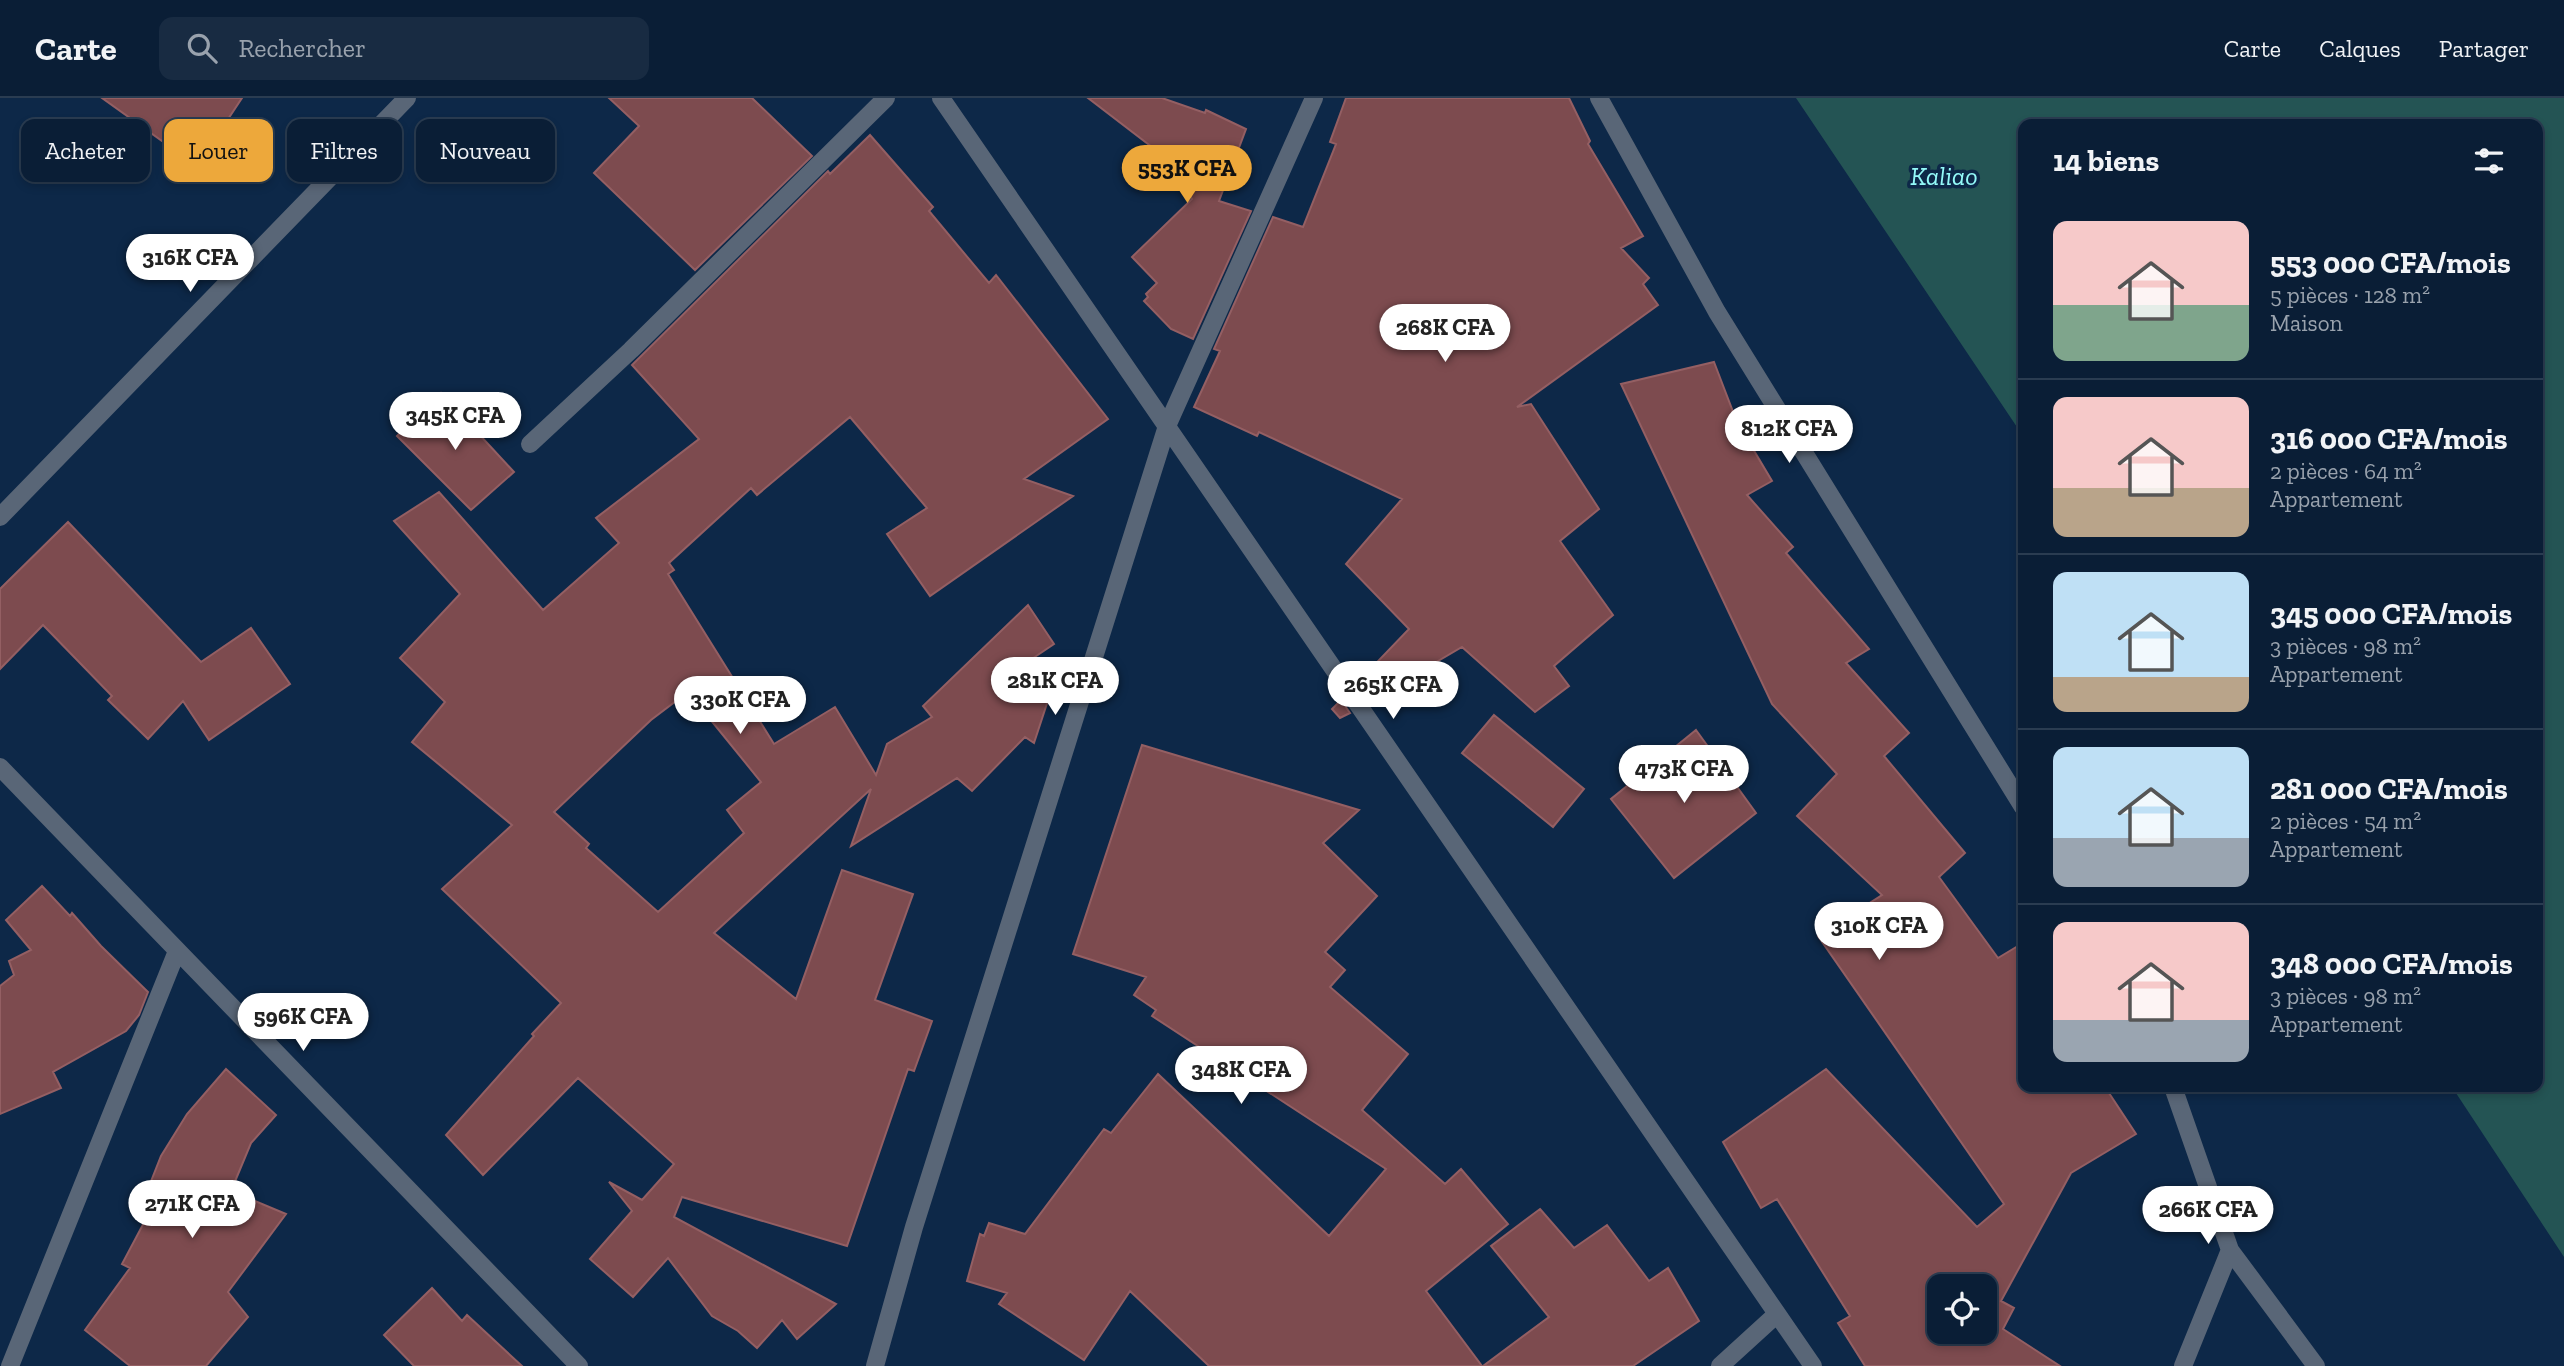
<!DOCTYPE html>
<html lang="fr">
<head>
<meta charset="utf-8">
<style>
	body { margin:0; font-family:"Zilla Slab",serif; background:#182b42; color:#f1f3f6; height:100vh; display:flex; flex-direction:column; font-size:26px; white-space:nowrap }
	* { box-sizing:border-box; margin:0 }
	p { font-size:23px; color:#99a2ad }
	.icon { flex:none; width:38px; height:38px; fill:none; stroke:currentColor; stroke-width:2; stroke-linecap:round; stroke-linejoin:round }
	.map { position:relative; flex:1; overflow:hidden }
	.panel { position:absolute; left:2018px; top:21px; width:525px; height:973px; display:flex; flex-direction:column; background:#0a1e36; border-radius:14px; box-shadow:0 4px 10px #0003,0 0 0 2px #2a3c51 }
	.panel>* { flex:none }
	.hud { position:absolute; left:21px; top:21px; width:665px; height:63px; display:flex; gap:14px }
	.controls { position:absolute; left:1927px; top:1176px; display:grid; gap:14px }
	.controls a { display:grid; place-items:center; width:70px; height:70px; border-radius:14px; background:#0a1e36; box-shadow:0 4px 10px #0003,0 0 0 2px #2a3c51; font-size:35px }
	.price { position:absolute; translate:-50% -60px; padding:0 16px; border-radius:24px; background:#fff; color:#222; font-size:23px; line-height:46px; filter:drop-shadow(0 2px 4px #0008) }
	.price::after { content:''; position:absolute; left:50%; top:42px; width:21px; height:16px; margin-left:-10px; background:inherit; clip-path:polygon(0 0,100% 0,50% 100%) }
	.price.selected { background:#eda83b; color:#111 }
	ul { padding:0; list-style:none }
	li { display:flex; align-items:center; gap:21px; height:175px; padding:0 35px }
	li+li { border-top:2px solid #2a3c51 }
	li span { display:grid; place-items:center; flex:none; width:196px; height:140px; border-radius:14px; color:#555 }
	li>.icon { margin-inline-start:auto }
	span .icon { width:84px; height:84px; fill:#fffc; stroke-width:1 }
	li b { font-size:30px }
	h2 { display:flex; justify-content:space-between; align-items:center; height:84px; padding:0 35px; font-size:30px }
	.pill { padding:0 24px; border-radius:14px; background:#0a1e36; box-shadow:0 4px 10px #0003,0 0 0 2px #2a3c51; font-size:24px; line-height:63px }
	.pill.selected { background:#eda83b; color:#111 }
	header { display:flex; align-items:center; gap:42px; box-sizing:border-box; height:98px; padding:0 35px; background:#0a1e36; border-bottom:2px solid #2a3c51 }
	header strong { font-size:33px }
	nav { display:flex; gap:38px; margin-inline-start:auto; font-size:24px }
	.search { width:490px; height:63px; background:#182b42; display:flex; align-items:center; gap:18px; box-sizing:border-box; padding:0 24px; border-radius:14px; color:#99a2ad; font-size:26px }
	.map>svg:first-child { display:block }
	.water { fill:#245454 }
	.building { fill:#7d4b4f; stroke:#945f63; stroke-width:2; fill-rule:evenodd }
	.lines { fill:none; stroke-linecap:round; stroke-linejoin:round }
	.minor { stroke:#596677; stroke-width:18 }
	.labels { text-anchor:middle; stroke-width:7; stroke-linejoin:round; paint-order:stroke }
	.water-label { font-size:26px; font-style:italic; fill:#93f9f8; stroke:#0d2848 }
</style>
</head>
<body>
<header>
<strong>Carte</strong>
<div class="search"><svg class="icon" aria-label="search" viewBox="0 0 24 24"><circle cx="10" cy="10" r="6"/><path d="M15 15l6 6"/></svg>Rechercher</div>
<nav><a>Carte</a><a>Calques</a><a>Partager</a></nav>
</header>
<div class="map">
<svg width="2564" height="1268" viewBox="0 0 2564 1268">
	<rect width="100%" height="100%" fill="#0d2848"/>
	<path class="water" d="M1796 0H2564V1159L2452 989H2538V26H2023V338Z"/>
	<path class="building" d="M102 0H242L197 68Z
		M609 0H752L812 58 695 172 594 75 639 28Z
		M1088 0H1162L1205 15 1206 12 1246 31 1219 103 1251 113 1193 241 1171 231 1144 203 1148 199 1146 196 1157 185 1132 159 1192 101 1157 53Z
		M1346 0H1569L1590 43 1588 46 1643 138 1621 150 1649 180 1643 186 1658 207 1517 309 1531 306 1599 411 1560 443 1613 517 1554 568 1569 588 1535 614 1462 549 1370 603 1357 585 1409 531 1346 466 1402 401 1259 334 1257 338 1194 309 1220 253 1214 251 1273 119 1303 129 1336 46 1330 44Z
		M870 37 933 109 929 113 989 185 996 177 1108 321 1024 381 1073 398 930 498 887 436 927 410 850 319 757 397 751 390 669 465 674 472 668 476 774 646 835 609 876 677 887 646 932 619 923 608 1028 507 1054 546 1017 571 1054 584 1034 645 1025 639 972 693 957 680 851 748 871 691 714 835 796 901 842 772 913 796 875 902 932 923 914 973 908 971 847 1148 682 1099 674 1119 836 1206 797 1241 782 1222 757 1250 738 1233 712 1218 668 1160 633 1199 590 1161 632 1113 609 1084 642 1102 674 1066 578 980 483 1077 446 1037 534 938 532 936 561 905 442 791 512 727 412 644 445 604 400 560 460 496 394 423 439 394 543 512 619 445 596 420 699 341 632 267 828 73 830 76ZM688 594 761 684 727 712 744 735 658 814 586 750 589 746 554 714 651 622Z
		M1714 264 1737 324 1772 383 1747 397 1793 449 1786 455 1869 551 1846 565 1909 635 1884 658 1965 755 1939 779 1998 860 2023 845V989H2105L2136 1036 2071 1075 2001 1203 2014 1210 2003 1231 2060 1268H1865L1838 1225 1850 1218 1777 1101 1761 1110 1723 1044 1826 971 1977 1129 2004 1106 1818 838 1882 797 1797 718 1837 676 1772 606 1621 286ZM1939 1188H1984V1234H1939Z
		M441 295 514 374 471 412 397 338Z
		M68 424 201 564 251 530 290 586 209 642 183 603 148 641 108 602 112 598 43 527 0 571V491Z
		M1341 602 1350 615 1340 620 1332 611Z
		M1494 617 1584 691 1553 729 1462 655Z
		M1696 632 1756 715 1674 780 1611 701Z
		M1142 647 1359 712 1323 745 1377 798 1325 854 1345 872 1330 889 1408 956 1362 1012 1445 1086 1461 1071 1508 1126 1426 1193 1482 1268H1209L1130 1193 1084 1262 999 1206 1007 1195 967 1183 980 1136 984 1138 989 1125 1025 1136 1104 1031 1111 1035 1158 976 1329 1138 1386 1071 1152 918 1156 912 1134 897 1146 879 1073 856Z
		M42 788 70 818 72 815 101 848 148 894 139 917 126 933 53 974 61 990 0 1016V888L14 877 9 863 31 852 6 822Z
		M226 971 276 1017 251 1045 231 1093 286 1116 228 1194 248 1219 206 1268H130L85 1232 130 1170 122 1166 156 1102 146 1096 161 1058 187 1016Z
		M1540 1111 1574 1150 1607 1127 1649 1183 1668 1170 1699 1223 1633 1268H1483L1549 1219 1491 1148Z
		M432 1190 462 1223 467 1217 522 1268H414L384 1237Z"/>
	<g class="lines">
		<path class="minor" d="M941 0 1813 1268
			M1599 0 1717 214 2023 709
			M530 346 631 252 886 0
			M0 419 407 0
			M0 669 579 1268
			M2173 989 2230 1152 2316 1268
			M10 1268 177 853
			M875 1268 914 1129 1167 328 1314 0
			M1720 1268 1777 1216
			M2183 1268 2230 1152"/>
	</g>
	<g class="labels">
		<g class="water-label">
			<text x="1944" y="87">Kaliao</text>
		</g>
	</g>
</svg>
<div class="controls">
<a><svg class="icon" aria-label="locate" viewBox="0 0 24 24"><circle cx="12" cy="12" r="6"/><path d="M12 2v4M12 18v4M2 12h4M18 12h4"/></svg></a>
</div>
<b class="price selected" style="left:1187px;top:107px">553K CFA</b>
<b class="price" style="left:190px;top:196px">316K CFA</b>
<b class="price" style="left:1445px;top:266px">268K CFA</b>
<b class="price" style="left:455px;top:354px">345K CFA</b>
<b class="price" style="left:1789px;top:367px">812K CFA</b>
<b class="price" style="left:1055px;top:619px">281K CFA</b>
<b class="price" style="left:1393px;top:623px">265K CFA</b>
<b class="price" style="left:740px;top:638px">330K CFA</b>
<b class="price" style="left:1684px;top:707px">473K CFA</b>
<b class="price" style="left:1879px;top:864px">310K CFA</b>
<b class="price" style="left:303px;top:955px">596K CFA</b>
<b class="price" style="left:1241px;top:1008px">348K CFA</b>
<b class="price" style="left:192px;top:1142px">271K CFA</b>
<b class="price" style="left:2208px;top:1148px">266K CFA</b>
<div class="hud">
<a class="pill">Acheter</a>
<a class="pill selected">Louer</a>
<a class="pill">Filtres</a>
<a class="pill">Nouveau</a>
</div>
<section class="panel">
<h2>14 biens<svg class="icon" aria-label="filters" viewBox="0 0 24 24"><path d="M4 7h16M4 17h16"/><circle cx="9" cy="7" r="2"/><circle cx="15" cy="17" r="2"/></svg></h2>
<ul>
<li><span style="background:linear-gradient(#f6c9c9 60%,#7fa58c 0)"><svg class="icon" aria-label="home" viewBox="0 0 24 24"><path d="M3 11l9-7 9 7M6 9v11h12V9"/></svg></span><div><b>553 000 CFA/mois</b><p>5 pièces · 128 m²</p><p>Maison</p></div></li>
<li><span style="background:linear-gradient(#f6c9c9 65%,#b9a48a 0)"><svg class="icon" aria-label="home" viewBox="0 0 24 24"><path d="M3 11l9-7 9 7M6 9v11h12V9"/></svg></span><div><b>316 000 CFA/mois</b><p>2 pièces · 64 m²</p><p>Appartement</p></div></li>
<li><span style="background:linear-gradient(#bfe0f5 75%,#b9a48a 0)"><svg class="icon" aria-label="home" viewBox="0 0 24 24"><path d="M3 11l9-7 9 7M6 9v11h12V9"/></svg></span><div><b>345 000 CFA/mois</b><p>3 pièces · 98 m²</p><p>Appartement</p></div></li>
<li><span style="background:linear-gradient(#bfe0f5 65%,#9aa5b1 0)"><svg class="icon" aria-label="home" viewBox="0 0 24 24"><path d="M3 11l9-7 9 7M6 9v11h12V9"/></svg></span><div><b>281 000 CFA/mois</b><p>2 pièces · 54 m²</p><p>Appartement</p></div></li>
<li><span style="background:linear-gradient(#f6c9c9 70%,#9aa5b1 0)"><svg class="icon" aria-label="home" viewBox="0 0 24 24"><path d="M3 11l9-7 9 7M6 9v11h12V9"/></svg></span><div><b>348 000 CFA/mois</b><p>3 pièces · 98 m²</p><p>Appartement</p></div></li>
</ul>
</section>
</div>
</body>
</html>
